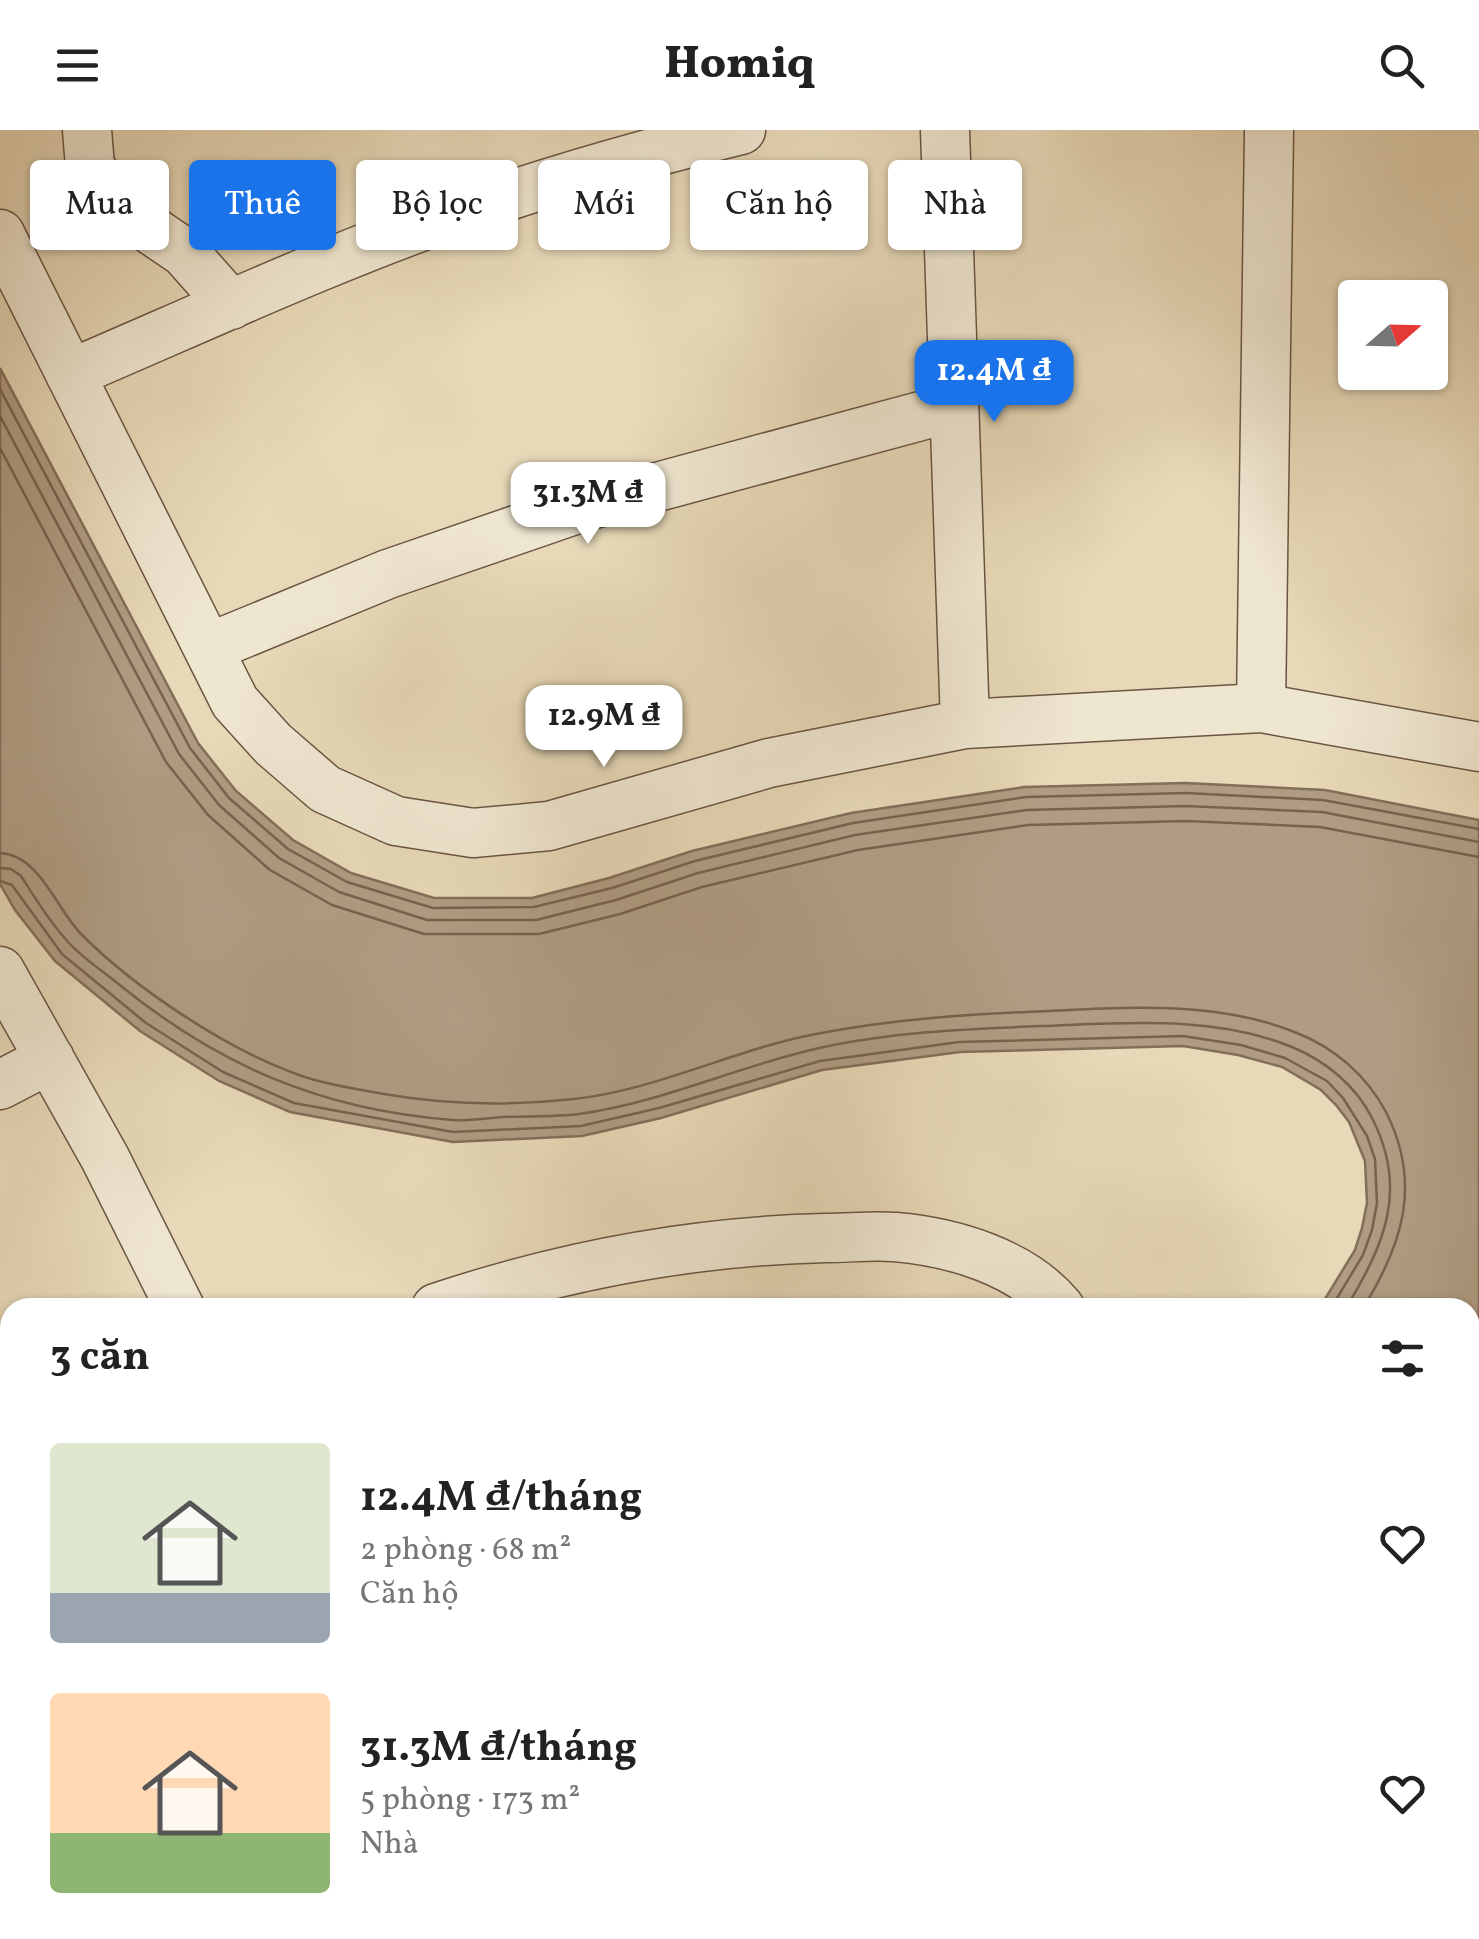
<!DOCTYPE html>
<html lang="vi">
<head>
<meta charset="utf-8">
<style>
	body { margin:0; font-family:Vollkorn,serif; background:#f6f6f6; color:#222; height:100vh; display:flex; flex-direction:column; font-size:38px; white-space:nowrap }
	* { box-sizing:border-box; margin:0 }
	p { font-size:32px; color:#767676 }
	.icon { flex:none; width:55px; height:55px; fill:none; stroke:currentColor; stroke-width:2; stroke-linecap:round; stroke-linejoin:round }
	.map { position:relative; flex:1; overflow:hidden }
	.drawer { position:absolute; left:0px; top:1168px; width:1480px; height:642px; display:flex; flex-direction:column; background:#fff; border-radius:30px 30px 0 0; box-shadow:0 2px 8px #0004 }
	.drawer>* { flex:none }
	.guide { position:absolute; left:30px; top:30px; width:1420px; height:90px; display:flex; gap:20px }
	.needle { width:65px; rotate:70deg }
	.buttons { position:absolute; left:1338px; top:150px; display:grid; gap:20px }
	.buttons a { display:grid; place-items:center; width:110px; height:110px; border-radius:10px; background:#fff; box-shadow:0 2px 8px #0004; font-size:50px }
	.price { position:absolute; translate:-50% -85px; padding:0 22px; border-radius:20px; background:#fff; color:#222; font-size:32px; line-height:65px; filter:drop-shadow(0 2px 5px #0008) }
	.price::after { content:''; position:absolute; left:50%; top:60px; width:30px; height:22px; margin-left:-15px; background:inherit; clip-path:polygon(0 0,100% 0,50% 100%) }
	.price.on { background:#1a73e8; color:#fff }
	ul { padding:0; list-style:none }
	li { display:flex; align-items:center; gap:30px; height:250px; padding:0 50px }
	li span { display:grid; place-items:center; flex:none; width:280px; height:200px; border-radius:10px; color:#555 }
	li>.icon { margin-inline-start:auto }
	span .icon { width:120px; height:120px; fill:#fffc; stroke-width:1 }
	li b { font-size:42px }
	h2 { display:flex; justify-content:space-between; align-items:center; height:120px; padding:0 50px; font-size:42px }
	.pill { padding:0 35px; border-radius:10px; background:#fff; box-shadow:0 2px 8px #0004; font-size:35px; line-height:90px }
	.pill.on { background:#1a73e8; color:#fff }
	header { display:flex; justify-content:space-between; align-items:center; height:130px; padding:0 50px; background:#fff; font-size:45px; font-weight:800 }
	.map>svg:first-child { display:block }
	.water { fill:#af9c82; stroke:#836e59; stroke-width:2.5 }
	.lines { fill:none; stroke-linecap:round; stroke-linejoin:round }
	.shore { stroke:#78624f; stroke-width:2.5 }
	.minor-casing { stroke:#6a5543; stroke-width:51 }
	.minor { stroke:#efe6d0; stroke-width:48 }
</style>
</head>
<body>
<header><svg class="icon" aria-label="menu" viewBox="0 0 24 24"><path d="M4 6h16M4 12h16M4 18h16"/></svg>Homiq<svg class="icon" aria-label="search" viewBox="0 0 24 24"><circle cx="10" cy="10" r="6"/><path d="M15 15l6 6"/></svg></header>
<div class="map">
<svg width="1479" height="1809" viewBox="0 0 1479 1809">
	<rect width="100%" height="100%" fill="#e7d8b7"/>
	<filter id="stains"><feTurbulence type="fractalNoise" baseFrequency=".002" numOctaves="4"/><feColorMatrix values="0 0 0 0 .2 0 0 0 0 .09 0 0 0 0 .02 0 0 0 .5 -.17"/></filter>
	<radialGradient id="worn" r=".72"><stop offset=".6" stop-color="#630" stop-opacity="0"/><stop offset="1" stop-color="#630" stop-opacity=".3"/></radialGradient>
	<path class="water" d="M0 238 198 613 236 661 293 710 351 743 434 768H532L609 748 692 721 851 683 1024 657 1186 653 1325 660 1479 690V1301L1470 1307V1178L1320 1177 1355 1120 1362 1098 1367 1073 1365 1031 1349 992 1336 975 1321 960 1282 937 1238 925 1183 916 960 922 822 940 661 988 582 1006 453 1012 290 982 219 951 140 901 55 831 15 780 0 754Z
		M944 1800H1141L1134 1809H935Z"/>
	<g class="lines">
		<path class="shore" d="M0 259 190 618 229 668 288 719 347 752 433 778 534 777 612 758 695 731 853 693 1026 667 1186 663 1323 670 1479 699
			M0 286 179 624 219 675 279 728 339 762 427 790H536L616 770 698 743 855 705 1027 680 1186 676 1322 682 1479 712
			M0 318 166 632 208 685 270 740 332 775 424 804H539L620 784 702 757 858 720 1028 695 1186 691 1320 697 1479 727
			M0 723C40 725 56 779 82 805 136 859 228 920 299 945 326 955 357 959 384 964 447 975 510 976 574 969 657 960 735 919 816 904 893 889 971 884 1049 881 1131 877 1220 871 1297 903 1335 918 1367 946 1386 982 1422 1053 1403 1114 1363 1178
			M0 738 11 739 21 746C36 769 51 794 70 814 83 828 101 840 116 852 217 935 321 980 453 990 469 991 487 988 503 987 528 986 555 987 579 984 660 973 736 937 815 919 889 902 967 899 1042 896 1124 893 1214 885 1292 917 1326 931 1356 956 1372 988 1409 1060 1384 1115 1346 1178
			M0 751 12 755 62 824 146 893 223 942 294 973 453 1002 581 996 659 978 820 931 959 912 1183 906 1241 915 1285 928 1327 951 1343 968 1367 1006 1375 1029 1377 1073 1372 1100 1363 1125 1331 1178"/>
		<defs>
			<path id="minor" d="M87 0 90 37 122 80 185 123 231 175
				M945 0 965 594
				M0 104 235 572 273 614 325 659 396 691 473 703 549 696 769 633 965 594 1261 578 1479 617
				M70 244C201 188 330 128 464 81 555 49 647 23 741 0
				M208 518 388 444 583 377 954 277
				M1261 578 1269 0
				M0 841 105 1028 180 1178
				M0 955 50 929
				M436 1178C561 1136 695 1111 826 1108 849 1108 873 1105 895 1107 953 1112 1022 1132 1060 1178
				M0 1366 10 1360
				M1470 1388 1479 1381
				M0 1474 10 1490
				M1470 1626 1479 1630
				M212 1800 217 1809
				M608 1800 615 1809
				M377 1809 389 1800
				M851 1809 859 1800
				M1185 1809 1191 1800"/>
		</defs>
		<use href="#minor" class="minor-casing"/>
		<use href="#minor" class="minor"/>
	</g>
	<rect width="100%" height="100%" filter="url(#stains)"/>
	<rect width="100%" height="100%" fill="url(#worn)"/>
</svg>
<div class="buttons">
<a><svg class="needle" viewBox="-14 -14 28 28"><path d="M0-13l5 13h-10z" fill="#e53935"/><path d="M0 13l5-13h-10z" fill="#767676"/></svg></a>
</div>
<b class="price on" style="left:994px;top:295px">12.4M ₫</b>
<b class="price" style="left:588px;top:417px">31.3M ₫</b>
<b class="price" style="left:604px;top:640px">12.9M ₫</b>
<div class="guide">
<a class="pill">Mua</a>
<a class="pill on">Thuê</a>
<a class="pill">Bộ lọc</a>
<a class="pill">Mới</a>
<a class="pill">Căn hộ</a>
<a class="pill">Nhà</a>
</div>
<section class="drawer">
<h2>3 căn<svg class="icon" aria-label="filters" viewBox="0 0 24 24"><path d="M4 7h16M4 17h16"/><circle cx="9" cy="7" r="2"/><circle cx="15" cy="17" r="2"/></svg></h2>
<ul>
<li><span style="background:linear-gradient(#dfe7d0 75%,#9aa5b1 0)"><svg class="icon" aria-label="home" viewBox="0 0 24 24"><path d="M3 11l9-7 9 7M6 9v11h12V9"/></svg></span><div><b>12.4M ₫/tháng</b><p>2 phòng · 68 m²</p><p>Căn hộ</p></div><svg class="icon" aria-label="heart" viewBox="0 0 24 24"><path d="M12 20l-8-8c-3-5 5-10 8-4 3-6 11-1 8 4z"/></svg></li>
<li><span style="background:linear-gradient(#ffd9b3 70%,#8fb573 0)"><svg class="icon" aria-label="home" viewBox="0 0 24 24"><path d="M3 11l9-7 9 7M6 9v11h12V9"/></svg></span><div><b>31.3M ₫/tháng</b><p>5 phòng · 173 m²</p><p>Nhà</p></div><svg class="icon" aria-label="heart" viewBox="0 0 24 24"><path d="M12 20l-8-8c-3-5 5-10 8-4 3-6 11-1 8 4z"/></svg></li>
</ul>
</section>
</div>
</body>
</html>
